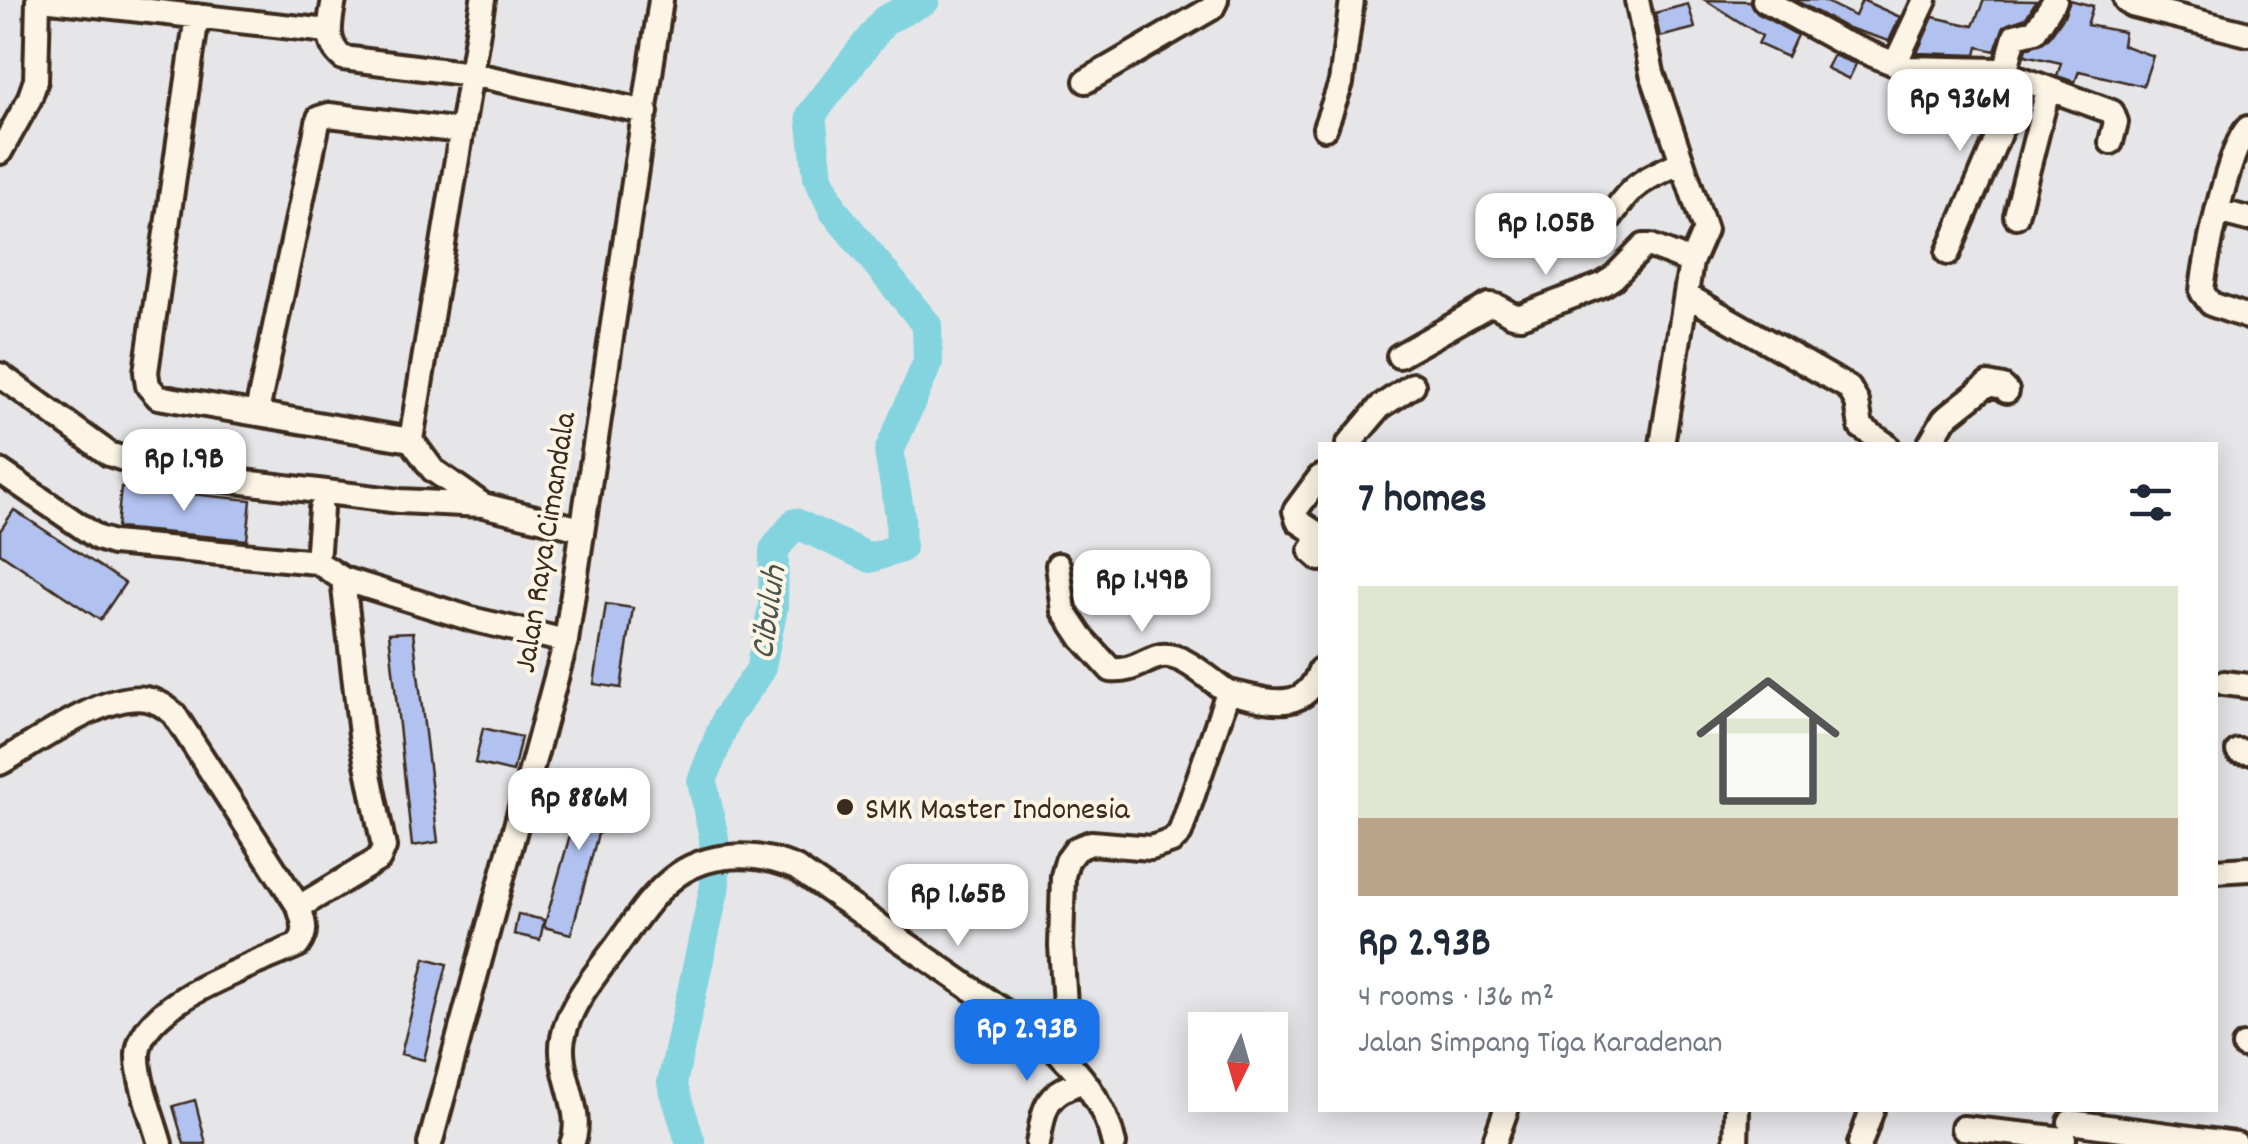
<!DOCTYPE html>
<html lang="en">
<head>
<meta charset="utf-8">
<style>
	body { margin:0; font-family:Dekko,sans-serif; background:#f6f6f7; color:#1f2937; height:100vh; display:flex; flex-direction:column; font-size:38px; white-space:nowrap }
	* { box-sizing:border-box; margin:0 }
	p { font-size:32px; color:#747a83 }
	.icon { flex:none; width:55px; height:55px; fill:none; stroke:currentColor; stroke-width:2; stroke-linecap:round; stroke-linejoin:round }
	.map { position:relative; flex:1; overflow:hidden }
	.drawer { position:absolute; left:1318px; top:442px; width:900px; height:670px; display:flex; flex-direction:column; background:#fff; border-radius:0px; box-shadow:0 5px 25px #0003 }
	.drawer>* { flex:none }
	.needle { width:65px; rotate:185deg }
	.buttons { position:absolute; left:1188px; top:1012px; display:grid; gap:20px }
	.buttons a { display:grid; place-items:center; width:100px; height:100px; border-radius:0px; background:#fff; box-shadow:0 5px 25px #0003; font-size:50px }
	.price { position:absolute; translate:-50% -85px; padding:0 22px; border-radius:20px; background:#fff; color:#222; font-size:32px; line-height:65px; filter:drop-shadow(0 2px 5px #0008) }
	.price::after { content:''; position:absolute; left:50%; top:60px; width:30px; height:22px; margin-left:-15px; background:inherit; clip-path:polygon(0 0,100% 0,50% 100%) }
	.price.active { background:#1a73e8; color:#fff }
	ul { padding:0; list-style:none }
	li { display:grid; align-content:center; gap:20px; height:530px; padding:0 40px }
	li span { display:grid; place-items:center; height:310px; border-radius:0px; color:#555 }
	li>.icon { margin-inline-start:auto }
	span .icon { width:180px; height:180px; fill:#fffc; stroke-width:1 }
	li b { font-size:42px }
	h2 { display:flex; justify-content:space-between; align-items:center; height:120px; padding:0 40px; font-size:42px }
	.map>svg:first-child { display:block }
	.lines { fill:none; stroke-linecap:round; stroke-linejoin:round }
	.river { stroke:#84d4e0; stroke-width:30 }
	.building { fill:#b1c2f1; stroke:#3b2a1e; stroke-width:2.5 }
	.minor-casing { stroke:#3b2a1e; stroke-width:30 }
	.minor { stroke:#fcf5e5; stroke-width:22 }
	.poi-dot { fill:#3b2a1e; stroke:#fcf5e5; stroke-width:4 }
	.labels { text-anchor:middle; stroke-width:8; stroke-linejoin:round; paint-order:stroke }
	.street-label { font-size:32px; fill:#3b2a1e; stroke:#fcf5e5 }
	.poi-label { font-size:32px; fill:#3b2a1e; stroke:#fcf5e5; text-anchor:start }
	.water-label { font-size:35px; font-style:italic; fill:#4d544e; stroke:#fcf5e5 }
</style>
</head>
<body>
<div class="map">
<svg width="2248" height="1144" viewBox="0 0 2248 1144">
	<rect width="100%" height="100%" fill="#e6e6e9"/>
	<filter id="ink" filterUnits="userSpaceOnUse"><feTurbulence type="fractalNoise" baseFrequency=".01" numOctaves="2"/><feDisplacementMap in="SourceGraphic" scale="20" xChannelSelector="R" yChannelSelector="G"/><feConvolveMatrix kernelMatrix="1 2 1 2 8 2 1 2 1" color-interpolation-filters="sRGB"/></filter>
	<g filter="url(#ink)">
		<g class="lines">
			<path class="river" d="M691 1144 672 1083 715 886 714 838 702 781 727 717 760 671 773 608 774 550 795 523 870 558 901 548 900 515 889 452 928 362 927 325 834 211 818 177 811 115 885 20 925 0"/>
		</g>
		<path class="building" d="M1705 0 1749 1 1757 13 1797 35 1787 57 1758 44 1762 36Z
			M1795 0H1822L1855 16 1862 0 1900 17 1889 41 1845 27Z
			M1984 0 2036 1 2026 18 2004 26 1995 51 1978 47 1976 55 1917 53 1933 17 1973 26Z
			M2070 0 2093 6 2087 25 2124 32 2122 45 2153 56 2143 86 2079 71 2075 82 2057 76 2061 63 2025 55 2027 48 2048 39 2064 16Z
			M1688 4 1695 28 1660 37 1655 13Z
			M1833 55 1856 64 1849 79 1826 68Z
			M121 487 251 500 247 540 117 528Z
			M14 510 125 583 100 620 0 553V531Z
			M606 604 633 608 621 688 594 684Z
			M413 632 438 842 412 846 389 633Z
			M483 728 521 737 513 772 475 763Z
			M588 771 613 778 571 934 544 927Z
			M518 914 544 920 540 940 514 934Z
			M425 958 447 964 424 1060 401 1054Z
			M195 1100 206 1144H184L173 1106Z"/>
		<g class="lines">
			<defs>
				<path id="minor" d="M51 0 328 31
					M334 0C330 21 324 43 343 58L471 74 646 112
					M1637 0 1652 73 1705 230 1691 262 1662 445
					M1764 0 1839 41 1905 68 1998 70 2112 112 2116 122 2111 142
					M2126 0 2132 5 2248 34
					M197 16 146 372 148 386 158 397 411 440
					M1895 64 1925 0
					M2005 72 2015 36 2035 31 2055 0
					M1086 81 1212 8 1216 0
					M1325 128 1341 83 1352 0
					M2248 128C2229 146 2204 262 2202 292L2211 304 2248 317
					M0 152 29 100 36 80 38 0
					M2217 211 2248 219
					M2016 216 2048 90
					M1592 237C1610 223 1615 207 1630 192 1643 178 1664 171 1681 162
					M1948 253 2022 80
					M1688 296 1849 388 1857 402 1861 427 1887 445
					M1399 356 1489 305C1501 304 1508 317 1521 316L1602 285 1613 278 1644 246H1651L1691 262
					M0 375 109 454 162 472 400 501 483 505 581 529
					M257 412 319 118 329 115 461 131
					M1348 445 1380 407 1413 385
					M1929 445 1944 419 1988 384 2003 387 2007 391
					M0 471 98 538 113 543 317 562 343 579 475 620 566 641
					M1320 477 1295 511 1298 521 1319 535 1311 551 1320 559
					M483 505 433 470 411 440 483 0
					M317 562 321 509
					M1058 565 1064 611 1082 638 1111 670C1130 672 1140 663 1157 657 1180 649 1209 680 1228 692
					M2224 683 2248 686
					M2238 751 2248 752
					M0 763C36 743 105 692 146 699 158 701 166 707 174 714L299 907C304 923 308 931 298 945 255 965 141 1001 138 1054 137 1079 153 1119 160 1144
					M2215 871 2248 869
					M299 907 379 859 384 847 361 735 343 579
					M2244 1046H2248
					M1069 1062 1061 946 1063 876 1067 861 1076 849 1091 843 1151 848 1172 841 1180 833 1228 692C1266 700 1304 716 1320 670
					M2070 1122 2236 1144
					M1963 1128 2064 1139
					M430 1144 566 641 661 0
					M572 1144C586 1111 556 1072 563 1038 569 1006 594 976 613 951 631 927 648 898 672 879 706 851 757 851 796 868L1047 1041C1078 1070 1105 1102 1114 1144
					M1038 1144C1045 1105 1044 1094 1084 1081
					M1494 1144 1506 1110
					M1736 1144 1737 1110
					M1860 1144 1872 1110"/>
			</defs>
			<use href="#minor" class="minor-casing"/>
			<use href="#minor" class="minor"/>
		</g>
	</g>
	<circle class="poi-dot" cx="845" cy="807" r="10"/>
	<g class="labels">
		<g class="street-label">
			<text transform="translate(543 542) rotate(-81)" y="11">Jalan Raya Cimandala</text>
		</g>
		<g class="poi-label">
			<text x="865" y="818">SMK Master Indonesia</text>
		</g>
		<g class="water-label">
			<text transform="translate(766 612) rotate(-82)" y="12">Cibuluh</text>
		</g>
	</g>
</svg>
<div class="buttons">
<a><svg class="needle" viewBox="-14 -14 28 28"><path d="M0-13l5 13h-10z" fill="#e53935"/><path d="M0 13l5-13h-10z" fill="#747a83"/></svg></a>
</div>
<b class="price" style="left:1960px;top:154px">Rp 936M</b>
<b class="price" style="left:1546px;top:278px">Rp 1.05B</b>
<b class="price" style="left:184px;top:514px">Rp 1.9B</b>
<b class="price" style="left:1142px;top:635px">Rp 1.49B</b>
<b class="price" style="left:579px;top:853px">Rp 886M</b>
<b class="price" style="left:958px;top:949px">Rp 1.65B</b>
<b class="price active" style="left:1027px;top:1084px">Rp 2.93B</b>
<section class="drawer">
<h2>7 homes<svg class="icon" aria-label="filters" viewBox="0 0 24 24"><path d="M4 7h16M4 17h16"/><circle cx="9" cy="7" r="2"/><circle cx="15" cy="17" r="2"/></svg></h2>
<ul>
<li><span style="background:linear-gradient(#dfe7d0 75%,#b9a48a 0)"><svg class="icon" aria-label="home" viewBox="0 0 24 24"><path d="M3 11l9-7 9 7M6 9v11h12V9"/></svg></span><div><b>Rp 2.93B</b><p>4 rooms · 136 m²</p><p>Jalan Simpang Tiga Karadenan</p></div></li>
</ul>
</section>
</div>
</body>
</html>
